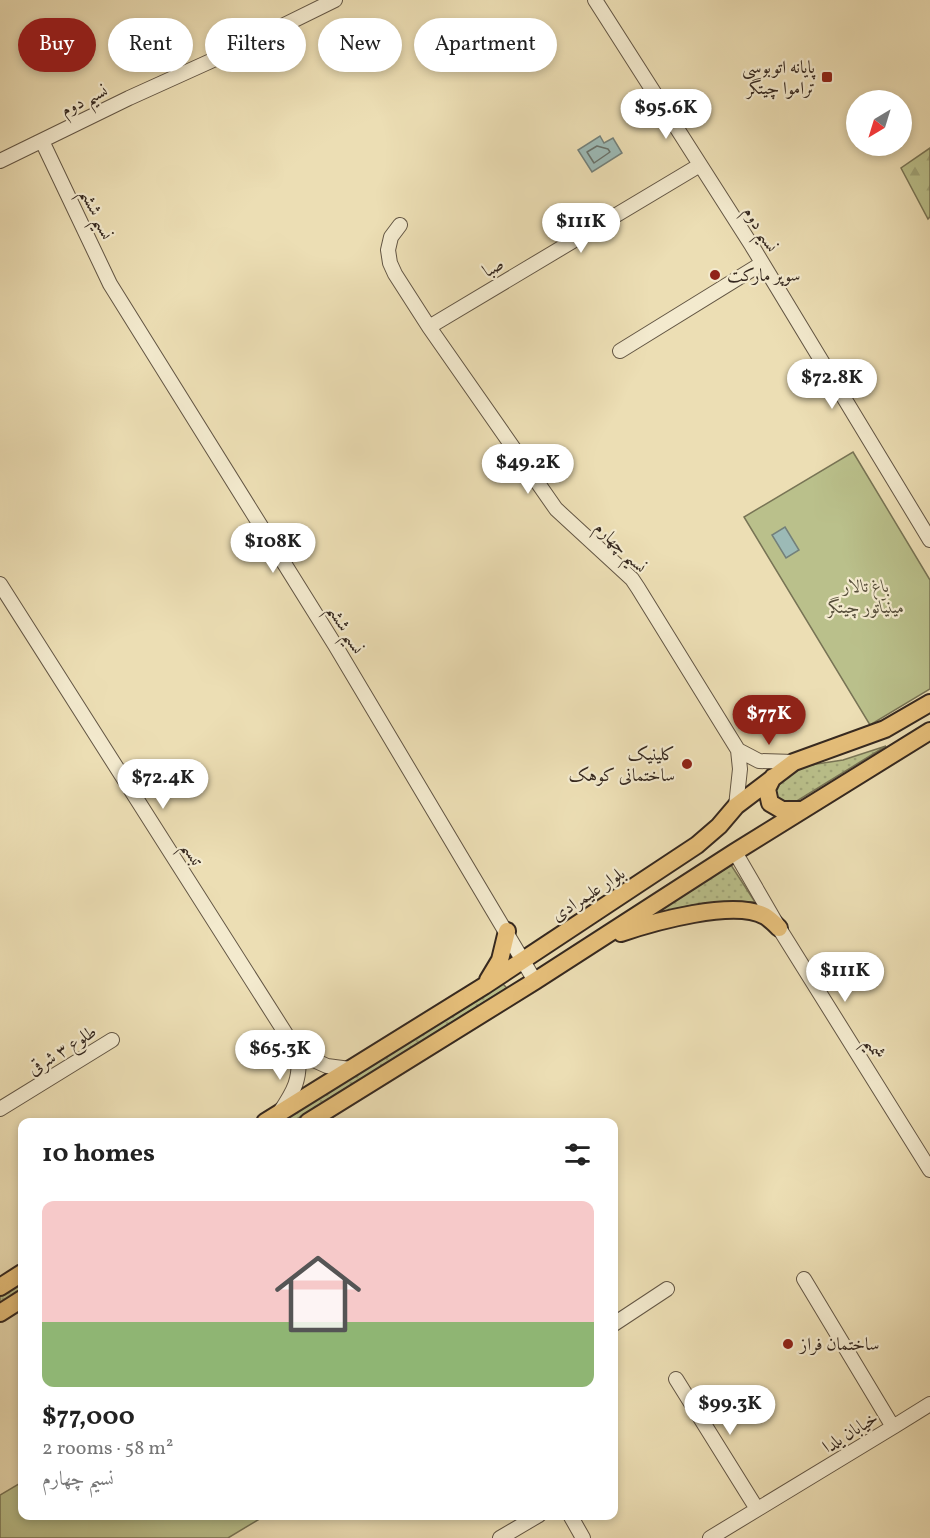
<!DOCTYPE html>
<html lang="en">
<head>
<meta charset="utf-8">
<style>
	body { margin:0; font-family:Vollkorn,Amiri,serif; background:#f2f2f2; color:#222; height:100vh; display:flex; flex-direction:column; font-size:22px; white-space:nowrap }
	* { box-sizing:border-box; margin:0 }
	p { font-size:20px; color:#767676 }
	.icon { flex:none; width:33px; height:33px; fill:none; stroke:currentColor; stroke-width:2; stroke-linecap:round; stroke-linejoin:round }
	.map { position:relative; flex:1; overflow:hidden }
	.details { position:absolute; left:18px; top:1118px; width:600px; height:402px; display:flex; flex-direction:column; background:#fff; border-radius:12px; box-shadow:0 3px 9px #0003 }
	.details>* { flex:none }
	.top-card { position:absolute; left:18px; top:18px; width:600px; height:54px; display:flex; gap:12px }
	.needle { width:39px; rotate:218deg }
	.fabs { position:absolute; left:846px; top:90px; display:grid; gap:12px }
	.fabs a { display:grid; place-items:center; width:66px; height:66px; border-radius:50%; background:#fff; box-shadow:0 3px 9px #0003; font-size:30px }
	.price { position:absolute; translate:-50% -51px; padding:0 14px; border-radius:21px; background:#fff; color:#222; font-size:20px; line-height:39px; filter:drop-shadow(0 2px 3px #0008) }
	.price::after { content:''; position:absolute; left:50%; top:36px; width:18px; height:14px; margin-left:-9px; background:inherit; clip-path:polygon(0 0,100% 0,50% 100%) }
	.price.selected { background:#8f2418; color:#fff }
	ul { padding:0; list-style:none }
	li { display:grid; align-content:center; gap:12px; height:318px; padding:0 24px }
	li+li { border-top:2px solid #e0e0e0 }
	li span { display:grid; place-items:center; height:186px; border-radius:12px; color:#555 }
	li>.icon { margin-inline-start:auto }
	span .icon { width:108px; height:108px; fill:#fffc; stroke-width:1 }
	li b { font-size:26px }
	h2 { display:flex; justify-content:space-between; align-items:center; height:72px; padding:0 24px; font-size:26px }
	.pill { padding:0 21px; border-radius:27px; background:#fff; box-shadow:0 3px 9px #0003; font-size:21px; line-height:54px }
	.pill.selected { background:#8f2418; color:#fff }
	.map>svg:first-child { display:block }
	.grass { fill:url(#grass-dots); stroke:#787455; stroke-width:1.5 }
	.forest { fill:url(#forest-firs); stroke:#787455; stroke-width:1.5 }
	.garden { fill:#bac08b; stroke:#787455; stroke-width:1.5 }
	.water { fill:#9cbab6; stroke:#73807a; stroke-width:1.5 }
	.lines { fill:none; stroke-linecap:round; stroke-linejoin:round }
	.shore { stroke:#68716a; stroke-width:1.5 }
	.minor-casing { stroke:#635644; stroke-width:16 }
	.major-casing { stroke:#35281f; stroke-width:20 }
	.minor { stroke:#f3eace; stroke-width:14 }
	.major { stroke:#e6bf7a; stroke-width:16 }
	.poi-dot { fill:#8f2418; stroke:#f3eace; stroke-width:2 }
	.labels { text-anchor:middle; stroke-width:4.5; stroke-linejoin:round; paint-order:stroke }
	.poi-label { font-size:18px; fill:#35281f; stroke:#f3eace; text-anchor:end }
	.street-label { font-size:18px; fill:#35281f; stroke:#f3eace }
	.park-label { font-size:18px; font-style:italic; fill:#564e3a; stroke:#f3eace }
</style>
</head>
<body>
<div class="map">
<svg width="930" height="1538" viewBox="0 0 930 1538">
	<defs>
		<pattern id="grass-dots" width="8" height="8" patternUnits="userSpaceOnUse" patternTransform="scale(1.5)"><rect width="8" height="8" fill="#bac08b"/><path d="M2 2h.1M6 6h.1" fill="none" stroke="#a0a578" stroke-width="1.8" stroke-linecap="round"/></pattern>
		<pattern id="forest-firs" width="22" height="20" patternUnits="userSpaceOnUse" patternTransform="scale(1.5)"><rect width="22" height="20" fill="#bac08b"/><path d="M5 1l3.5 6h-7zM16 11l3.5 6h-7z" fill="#a0a578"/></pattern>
	</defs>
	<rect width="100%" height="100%" fill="#ecdeb4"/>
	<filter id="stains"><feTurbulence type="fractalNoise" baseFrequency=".00333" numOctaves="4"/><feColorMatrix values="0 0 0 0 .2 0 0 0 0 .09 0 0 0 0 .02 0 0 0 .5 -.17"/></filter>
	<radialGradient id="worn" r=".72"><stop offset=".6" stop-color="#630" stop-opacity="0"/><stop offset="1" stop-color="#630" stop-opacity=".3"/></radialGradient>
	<path class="grass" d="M886 746 792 804 781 805 774 798V779L784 769 843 760Z
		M731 865 755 902C717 900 684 904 649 917Z
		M502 983 507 988 292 1122H278Z
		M22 1280V1289L0 1303V1294Z"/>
	<path class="forest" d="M930 148V217L928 219 901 168Z"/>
	<path class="garden" d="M853 452 930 580V689L870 725 744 517Z
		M22 1482V1515H266L228 1538H0V1495Z"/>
	<path class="water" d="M600 136 604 143 613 138 622 153 592 172 578 150Z
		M785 527 799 550 786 558 772 535Z"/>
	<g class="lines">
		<path class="shore" d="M597 146 608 149 610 152 594 163 587 152Z"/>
		<defs>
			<path id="minor" d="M595 0 752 246 930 540
				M42 141 110 284 335 645 535 981
				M0 161 129 98 213 60 335 0
				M400 225 391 237 388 250 390 263 395 274 429 327 556 509 632 579 638 588 738 750 740 769 736 806
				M429 327 700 165
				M620 351 761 264
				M0 584 298 1053C301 1079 294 1091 280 1112
				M738 750 759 761 794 762
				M735 852 779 928 930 1170
				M298 1053 327 1066 350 1069
				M0 1109 112 1040
				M614 1324 667 1289
				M676 1379 757 1509
				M893 1427 930 1404
				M570 1515 583 1538
				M500 1538 539 1515
				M710 1538 893 1427 804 1279"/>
			<path id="major" d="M773 777 767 789 770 803 782 810H801
				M621 933C653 922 734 899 765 916 770 919 775 924 779 928
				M488 980 500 960 507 931
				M265 1122 484 986 697 845 719 826 736 806 794 762 885 729 930 703
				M308 1122 535 981 735 852 930 731
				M0 1287 22 1273
				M0 1313 22 1299"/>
		</defs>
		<use href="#minor" class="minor-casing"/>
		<use href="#major" class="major-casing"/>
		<use href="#minor" class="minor"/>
		<use href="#major" class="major"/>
	</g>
	<g class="poi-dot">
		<rect x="821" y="71" width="12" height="12" rx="3"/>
		<circle cx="715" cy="275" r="6"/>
		<circle cx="687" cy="764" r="6"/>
		<circle cx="788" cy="1344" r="6"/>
	</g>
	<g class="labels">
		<g class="poi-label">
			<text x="815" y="73">پایانه اتوبوسی<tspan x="815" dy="21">تراموا چیتگر</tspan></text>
			<text x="727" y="281" text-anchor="start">سوپر مارکت</text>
			<text x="675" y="760">کلینیک<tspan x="675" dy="21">ساختمانی کوهک</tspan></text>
			<text x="800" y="1350" text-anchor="start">ساختمان فراز</text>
		</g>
		<g class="street-label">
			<text transform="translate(84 100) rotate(-26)" y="6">نسیم دوم</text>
			<text transform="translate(97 214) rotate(65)" y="6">نسیم ششم</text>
			<text transform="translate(761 229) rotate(58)" y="6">نسیم دوم</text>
			<text transform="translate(493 267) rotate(-31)" y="6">صبا</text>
			<text transform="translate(621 547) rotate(44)" y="6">نسیم چهارم</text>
			<text transform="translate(346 629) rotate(59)" y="6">نسیم ششم</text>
			<text transform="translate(193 854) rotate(58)" y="6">تبسم</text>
			<text transform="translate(588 894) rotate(-33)" y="6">بلوار علیمرادی</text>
			<text transform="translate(875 1048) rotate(58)" y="6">شمیم</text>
			<text transform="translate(62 1050) rotate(-32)" y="6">طلوع ۳ شرقی</text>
			<text transform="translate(850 1432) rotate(-32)" y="6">خیابان یلدا</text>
		</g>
		<g class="park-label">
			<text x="866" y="592">باغ تالار<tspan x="866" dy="21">مینیاتور چیتگر</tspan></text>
		</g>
	</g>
	<rect width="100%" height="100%" filter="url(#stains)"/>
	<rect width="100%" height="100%" fill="url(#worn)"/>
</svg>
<div class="fabs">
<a><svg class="needle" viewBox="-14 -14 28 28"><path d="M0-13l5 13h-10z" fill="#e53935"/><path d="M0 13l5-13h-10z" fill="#767676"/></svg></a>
</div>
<b class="price" style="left:666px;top:140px">$95.6K</b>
<b class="price" style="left:581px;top:254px">$111K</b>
<b class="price" style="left:832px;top:410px">$72.8K</b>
<b class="price" style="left:528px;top:495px">$49.2K</b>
<b class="price" style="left:273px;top:574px">$108K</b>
<b class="price selected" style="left:769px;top:746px">$77K</b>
<b class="price" style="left:163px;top:810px">$72.4K</b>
<b class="price" style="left:845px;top:1003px">$111K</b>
<b class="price" style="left:280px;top:1081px">$65.3K</b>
<b class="price" style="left:730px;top:1436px">$99.3K</b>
<div class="top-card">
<a class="pill selected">Buy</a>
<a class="pill">Rent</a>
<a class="pill">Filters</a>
<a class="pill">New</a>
<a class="pill">Apartment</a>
</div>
<section class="details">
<h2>10 homes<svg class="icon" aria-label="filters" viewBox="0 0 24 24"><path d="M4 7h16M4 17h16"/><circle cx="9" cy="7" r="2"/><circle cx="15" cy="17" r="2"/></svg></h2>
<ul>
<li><span style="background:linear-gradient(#f6c9c9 65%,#8fb573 0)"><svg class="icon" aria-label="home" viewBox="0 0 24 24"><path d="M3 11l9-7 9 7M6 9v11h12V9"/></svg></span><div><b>$77,000</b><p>2 rooms · 58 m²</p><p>نسیم چهارم</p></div></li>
</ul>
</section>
</div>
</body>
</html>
